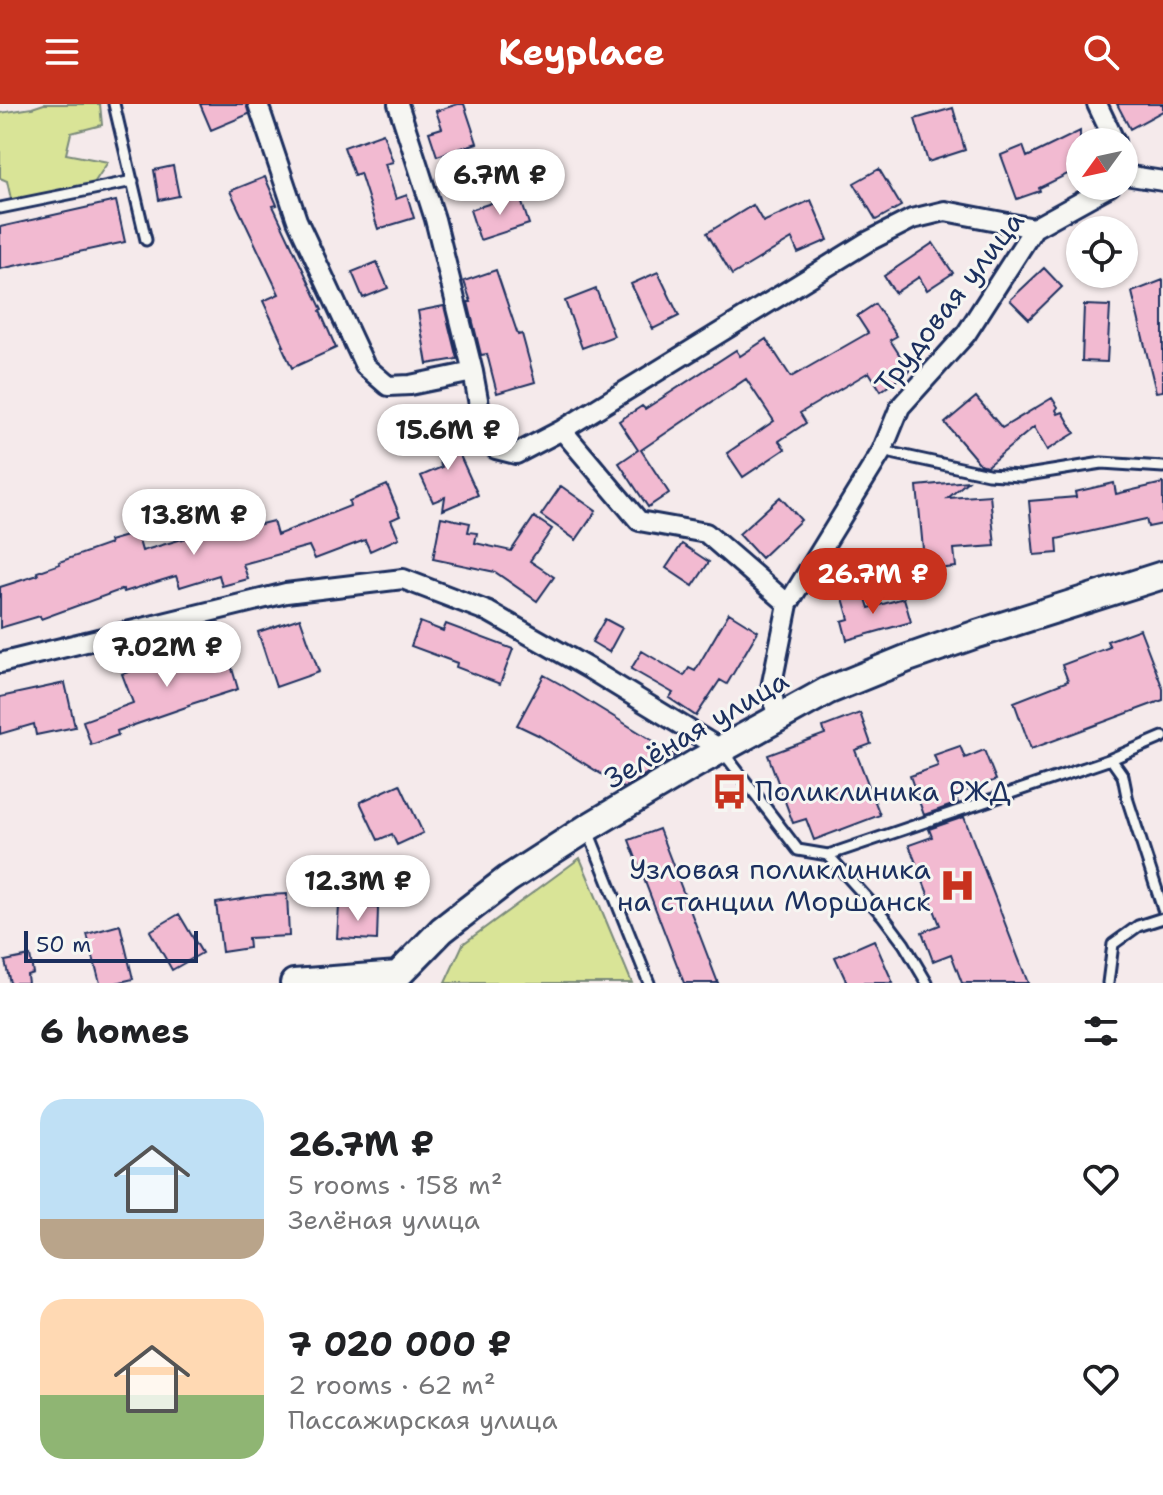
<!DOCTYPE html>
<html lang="en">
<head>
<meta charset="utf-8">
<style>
	body { margin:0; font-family:"Shantell Sans",sans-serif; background:#f2f2f2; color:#202124; height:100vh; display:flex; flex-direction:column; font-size:30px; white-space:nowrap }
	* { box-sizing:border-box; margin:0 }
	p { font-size:26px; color:#757577 }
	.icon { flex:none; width:44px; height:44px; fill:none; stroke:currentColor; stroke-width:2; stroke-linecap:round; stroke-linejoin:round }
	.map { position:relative; height:879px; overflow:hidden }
	.panel { display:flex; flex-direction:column; background:#fff; flex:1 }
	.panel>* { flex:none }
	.needle { width:52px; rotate:237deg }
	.buttons { position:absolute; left:1066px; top:24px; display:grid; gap:16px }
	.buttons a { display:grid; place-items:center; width:72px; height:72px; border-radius:50%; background:#fff; box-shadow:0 2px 6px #0004; font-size:40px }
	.scale { position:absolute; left:24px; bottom:20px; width:174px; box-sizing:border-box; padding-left:8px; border:4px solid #1b2f5e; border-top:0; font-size:22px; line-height:28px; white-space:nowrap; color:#1b2f5e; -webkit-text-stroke:6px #f6f6f2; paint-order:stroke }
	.price { position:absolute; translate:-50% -68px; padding:0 18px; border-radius:28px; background:#fff; color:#222; font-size:26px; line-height:52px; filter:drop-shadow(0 2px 4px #0008) }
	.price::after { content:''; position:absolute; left:50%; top:48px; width:24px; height:18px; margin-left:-12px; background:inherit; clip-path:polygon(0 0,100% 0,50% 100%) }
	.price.current { background:#c8321e; color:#fff }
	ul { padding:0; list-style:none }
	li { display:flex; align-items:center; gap:24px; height:200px; padding:0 40px }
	li span { display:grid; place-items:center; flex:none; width:224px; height:160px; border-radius:24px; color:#555 }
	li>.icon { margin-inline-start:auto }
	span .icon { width:96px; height:96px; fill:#fffc; stroke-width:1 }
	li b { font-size:34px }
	h2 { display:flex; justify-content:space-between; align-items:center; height:96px; padding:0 40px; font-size:34px }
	header { display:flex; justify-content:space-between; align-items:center; height:104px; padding:0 40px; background:#c8321e; color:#fff; font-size:36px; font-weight:700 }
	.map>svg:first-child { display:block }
	.green { fill:#d9e497; stroke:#7a8a7a; stroke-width:2 }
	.building { fill:#f2bad1; stroke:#1b2f5e; stroke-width:2 }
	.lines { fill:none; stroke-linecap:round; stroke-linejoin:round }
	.lane-casing { stroke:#1b2f5e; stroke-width:15 }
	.street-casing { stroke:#1b2f5e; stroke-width:24 }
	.secondary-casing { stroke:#1b2f5e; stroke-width:32 }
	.lane { stroke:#f6f6f2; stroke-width:9 }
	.street { stroke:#f6f6f2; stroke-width:18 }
	.secondary { stroke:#f6f6f2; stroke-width:26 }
	.labels { text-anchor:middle; stroke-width:6; stroke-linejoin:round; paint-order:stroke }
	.street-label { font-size:28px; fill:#1b2f5e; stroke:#f6f6f2 }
	.poi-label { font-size:28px; fill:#1b2f5e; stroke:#f6f6f2; text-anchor:start }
</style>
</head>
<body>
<header><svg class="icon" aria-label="menu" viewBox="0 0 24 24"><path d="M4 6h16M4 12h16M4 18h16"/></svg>Keyplace<svg class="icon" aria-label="search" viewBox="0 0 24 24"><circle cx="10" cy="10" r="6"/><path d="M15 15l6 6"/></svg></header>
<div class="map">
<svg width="1163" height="879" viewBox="0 0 1163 879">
	<rect width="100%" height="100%" fill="#f5eaeb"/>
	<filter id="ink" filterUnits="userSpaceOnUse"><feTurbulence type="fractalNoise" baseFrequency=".0125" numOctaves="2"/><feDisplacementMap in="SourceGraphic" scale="16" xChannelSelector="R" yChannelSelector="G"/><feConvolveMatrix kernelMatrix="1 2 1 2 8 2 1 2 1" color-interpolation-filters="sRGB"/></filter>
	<g filter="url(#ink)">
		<path class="green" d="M44 0H100L102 21 71 29 66 50 108 58 92 82 48 97 11 95 7 77 0 74V9L32 4Z
			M580 754 632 879H445L463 840Z"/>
		<path class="building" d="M200 0H246L249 10 211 26Z
			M458 0H464L477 39 437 52 429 28 442 24 436 7Z
			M1117 0H1163V7L1130 25Z
			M953 4 965 46 928 58 915 15Z
			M1080 27V64L1039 84 1040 87 1017 95 1001 51 1023 42 1027 53Z
			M383 29 393 58 385 60 396 95 407 91 414 114 378 125 360 69 354 71 344 43Z
			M173 62 179 92 159 96 154 66Z
			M879 65 901 102 876 116 854 79Z
			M265 73 277 101 273 102 322 206 320 207 336 244 292 264 282 242H284L263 197 279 190 230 87Z
			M519 90 529 120 480 136 470 106Z
			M811 96 828 136 798 149 792 135 732 171 707 129 753 101 763 118Z
			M116 97 125 138 0 165V123Z
			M933 139 953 169 927 186 919 173 895 189 884 172Z
			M377 158 388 184 363 194 352 168Z
			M1044 164 1062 183 1029 215 1010 196Z
			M496 166 518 231 522 230 535 278 497 289 487 250 481 251 468 198H471L464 177Z
			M658 168 679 212 653 225 631 180Z
			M1163 176V287L1156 288 1132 188Z
			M596 185 614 232 582 244 565 197Z
			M875 200 897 232 890 236 910 267 881 287 869 268 800 309 806 319 779 337 785 345 743 373 727 349 774 317 746 275 641 346 669 389 648 403 619 359 638 346 619 317 642 302 645 305 736 246 740 252 766 235 791 273 868 229 857 212Z
			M1084 201 1110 202 1107 258 1082 257Z
			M444 202 457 255 427 260 418 207Z
			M976 293 1002 324 1052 294 1058 303 1056 306 1058 310 1063 308 1075 329 1047 346 1034 323 987 362 980 360 945 319Z
			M446 321 478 391 443 406 445 393 433 398 421 372 442 363 427 329Z
			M968 377 948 394 990 391 995 442 954 445 956 463 925 466 917 382Z
			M1114 379 1116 390 1163 379V420L1148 423 1146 415 1057 435 1058 449 1034 451 1029 397 1076 393 1075 388Z
			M387 381 400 412 391 416 399 434 370 447 365 436 315 455 309 442 243 460 248 475 222 482 219 471 180 483 176 472 124 488 123 485 41 515 40 512 0 524V483L38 471 37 468 60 460 59 458 110 440 109 437 137 429 142 447 209 427 205 398 229 395 233 427 273 417 277 431 350 402 349 397Z
			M561 382 596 407 576 436 541 411Z
			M780 393 801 416 761 454 739 430Z
			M441 413 470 419 468 428 477 429 475 439 511 447 534 413 552 425 530 457 554 473 537 497 495 468 433 455Z
			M682 440 709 458 693 482 666 464Z
			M864 488 869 504 904 494 911 518 847 536 842 517 849 515 843 494Z
			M729 509 758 527 727 580 720 576 696 612 669 594 673 589 631 565 642 547 684 572 689 564 695 567Z
			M300 514 319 568 276 583 258 528Z
			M605 515 622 524 609 548 592 538Z
			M420 518 443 527 446 520 513 545 500 580 456 563 457 559 411 542Z
			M1140 525 1163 585V596L1031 645 1014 598 1068 577 1062 561 1110 543 1107 537Z
			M224 537 238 585 188 601 189 602 117 627 118 631 91 641 83 617 133 599 122 570Z
			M544 571 562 581 676 651 624 684 538 631 517 621Z
			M65 579 75 623 36 631 34 620 0 630V593Z
			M860 609 871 640 855 646 880 711 814 736 806 715 793 719 768 651 825 630 823 623Z
			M960 642 965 654 984 646 996 676 955 691 958 699 924 711 910 672 938 662 934 651Z
			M400 680 423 729 397 741 392 730 378 736 360 698Z
			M964 713 1028 879H962L951 850 933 857 922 828 940 821 909 741 932 733 929 725Z
			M659 725 718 879H684L629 736Z
			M287 790 289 832 248 834 249 844 222 848 216 799 266 791Z
			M339 802 378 804 377 836 337 834Z
			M179 810 202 849 172 866 150 827Z
			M120 821 133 875 116 879H100L87 830Z
			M874 836 893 879H847L835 853Z
			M30 852 33 869 27 871 28 879H10L5 857Z"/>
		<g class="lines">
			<defs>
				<path id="lane" d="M114 0 146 136
					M0 104 133 77
					M882 347 988 370 1021 372 1102 359 1163 363
					M723 648 798 746 828 751 883 812 904 840 927 879
					M1111 655 1163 633
					M588 727 649 879
					M828 751 1111 655 1123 672 1128 697 1163 805
					M1108 879 1113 840 1138 822 1163 814"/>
				<path id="street" d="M258 0 297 116 365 262 388 282 410 281 473 268
					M398 0 435 115 473 268 484 328 496 345 516 350 562 326 639 417 706 429 788 500 771 584 777 614
					M1097 0 1115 38
					M1131 72 1163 77
					M562 326 867 138 912 115 945 107 1034 124
					M788 500 882 347 900 303 966 230 1034 124 1110 82
					M0 559 286 489 403 475 489 508 588 564 722 646"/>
				<path id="secondary" d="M294 879 398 871 442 826 508 775 587 724 695 660 827 587 908 554 977 530 1163 471"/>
			</defs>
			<use href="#lane" class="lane-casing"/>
			<use href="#street" class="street-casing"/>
			<use href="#secondary" class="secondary-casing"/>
			<use href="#lane" class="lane"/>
			<use href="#street" class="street"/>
			<use href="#secondary" class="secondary"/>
		</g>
	</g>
	<defs>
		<symbol id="bus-bare" viewBox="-9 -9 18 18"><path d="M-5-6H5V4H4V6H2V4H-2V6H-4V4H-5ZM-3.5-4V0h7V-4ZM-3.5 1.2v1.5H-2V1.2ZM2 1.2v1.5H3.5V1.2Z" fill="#c8321e" stroke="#f6f6f2" stroke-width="2.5" paint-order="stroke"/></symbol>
		<symbol id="hospital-bare" viewBox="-9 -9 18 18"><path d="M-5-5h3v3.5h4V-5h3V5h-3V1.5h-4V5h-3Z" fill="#c8321e" stroke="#f6f6f2" stroke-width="2.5" paint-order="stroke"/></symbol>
	</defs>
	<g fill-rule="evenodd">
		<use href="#bus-bare" x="704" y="662" width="51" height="51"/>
		<use href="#hospital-bare" x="932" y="756" width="51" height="51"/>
	</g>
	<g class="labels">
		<g class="street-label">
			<text transform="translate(949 198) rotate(-52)" y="10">Трудовая улица</text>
			<text transform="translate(696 625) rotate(-30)" y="10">Зелёная улица</text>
		</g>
		<g class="poi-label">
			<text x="755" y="697">Поликлиника РЖД</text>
			<text x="931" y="775" text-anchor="end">Узловая поликлиника<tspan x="931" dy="32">на станции Моршанск</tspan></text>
		</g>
	</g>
</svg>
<div class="buttons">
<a><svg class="needle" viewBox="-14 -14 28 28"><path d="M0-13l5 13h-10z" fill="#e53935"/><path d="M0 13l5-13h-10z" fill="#757577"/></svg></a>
<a><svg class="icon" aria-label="locate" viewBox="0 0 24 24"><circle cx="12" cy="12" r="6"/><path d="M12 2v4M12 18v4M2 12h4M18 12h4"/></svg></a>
</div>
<div class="scale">50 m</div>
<b class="price" style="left:500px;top:113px">6.7M ₽</b>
<b class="price" style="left:448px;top:368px">15.6M ₽</b>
<b class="price" style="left:194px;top:453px">13.8M ₽</b>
<b class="price current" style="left:873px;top:512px">26.7M ₽</b>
<b class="price" style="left:167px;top:585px">7.02M ₽</b>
<b class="price" style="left:358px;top:819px">12.3M ₽</b>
</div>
<section class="panel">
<h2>6 homes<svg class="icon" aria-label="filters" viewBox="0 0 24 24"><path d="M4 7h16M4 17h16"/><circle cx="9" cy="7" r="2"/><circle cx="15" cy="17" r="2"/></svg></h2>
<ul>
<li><span style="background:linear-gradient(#bfe0f5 75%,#b9a48a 0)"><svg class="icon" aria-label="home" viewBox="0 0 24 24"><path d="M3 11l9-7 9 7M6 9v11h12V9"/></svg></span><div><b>26.7M ₽</b><p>5 rooms · 158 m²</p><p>Зелёная улица</p></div><svg class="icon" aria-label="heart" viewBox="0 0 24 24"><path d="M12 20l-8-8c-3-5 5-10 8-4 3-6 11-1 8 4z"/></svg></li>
<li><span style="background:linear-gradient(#ffd9b3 60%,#8fb573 0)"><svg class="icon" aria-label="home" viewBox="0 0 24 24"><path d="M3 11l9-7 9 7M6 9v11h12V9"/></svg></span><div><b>7 020 000 ₽</b><p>2 rooms · 62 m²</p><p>Пассажирская улица</p></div><svg class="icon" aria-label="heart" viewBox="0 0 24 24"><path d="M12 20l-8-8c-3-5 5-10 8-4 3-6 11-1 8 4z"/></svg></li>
</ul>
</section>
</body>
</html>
